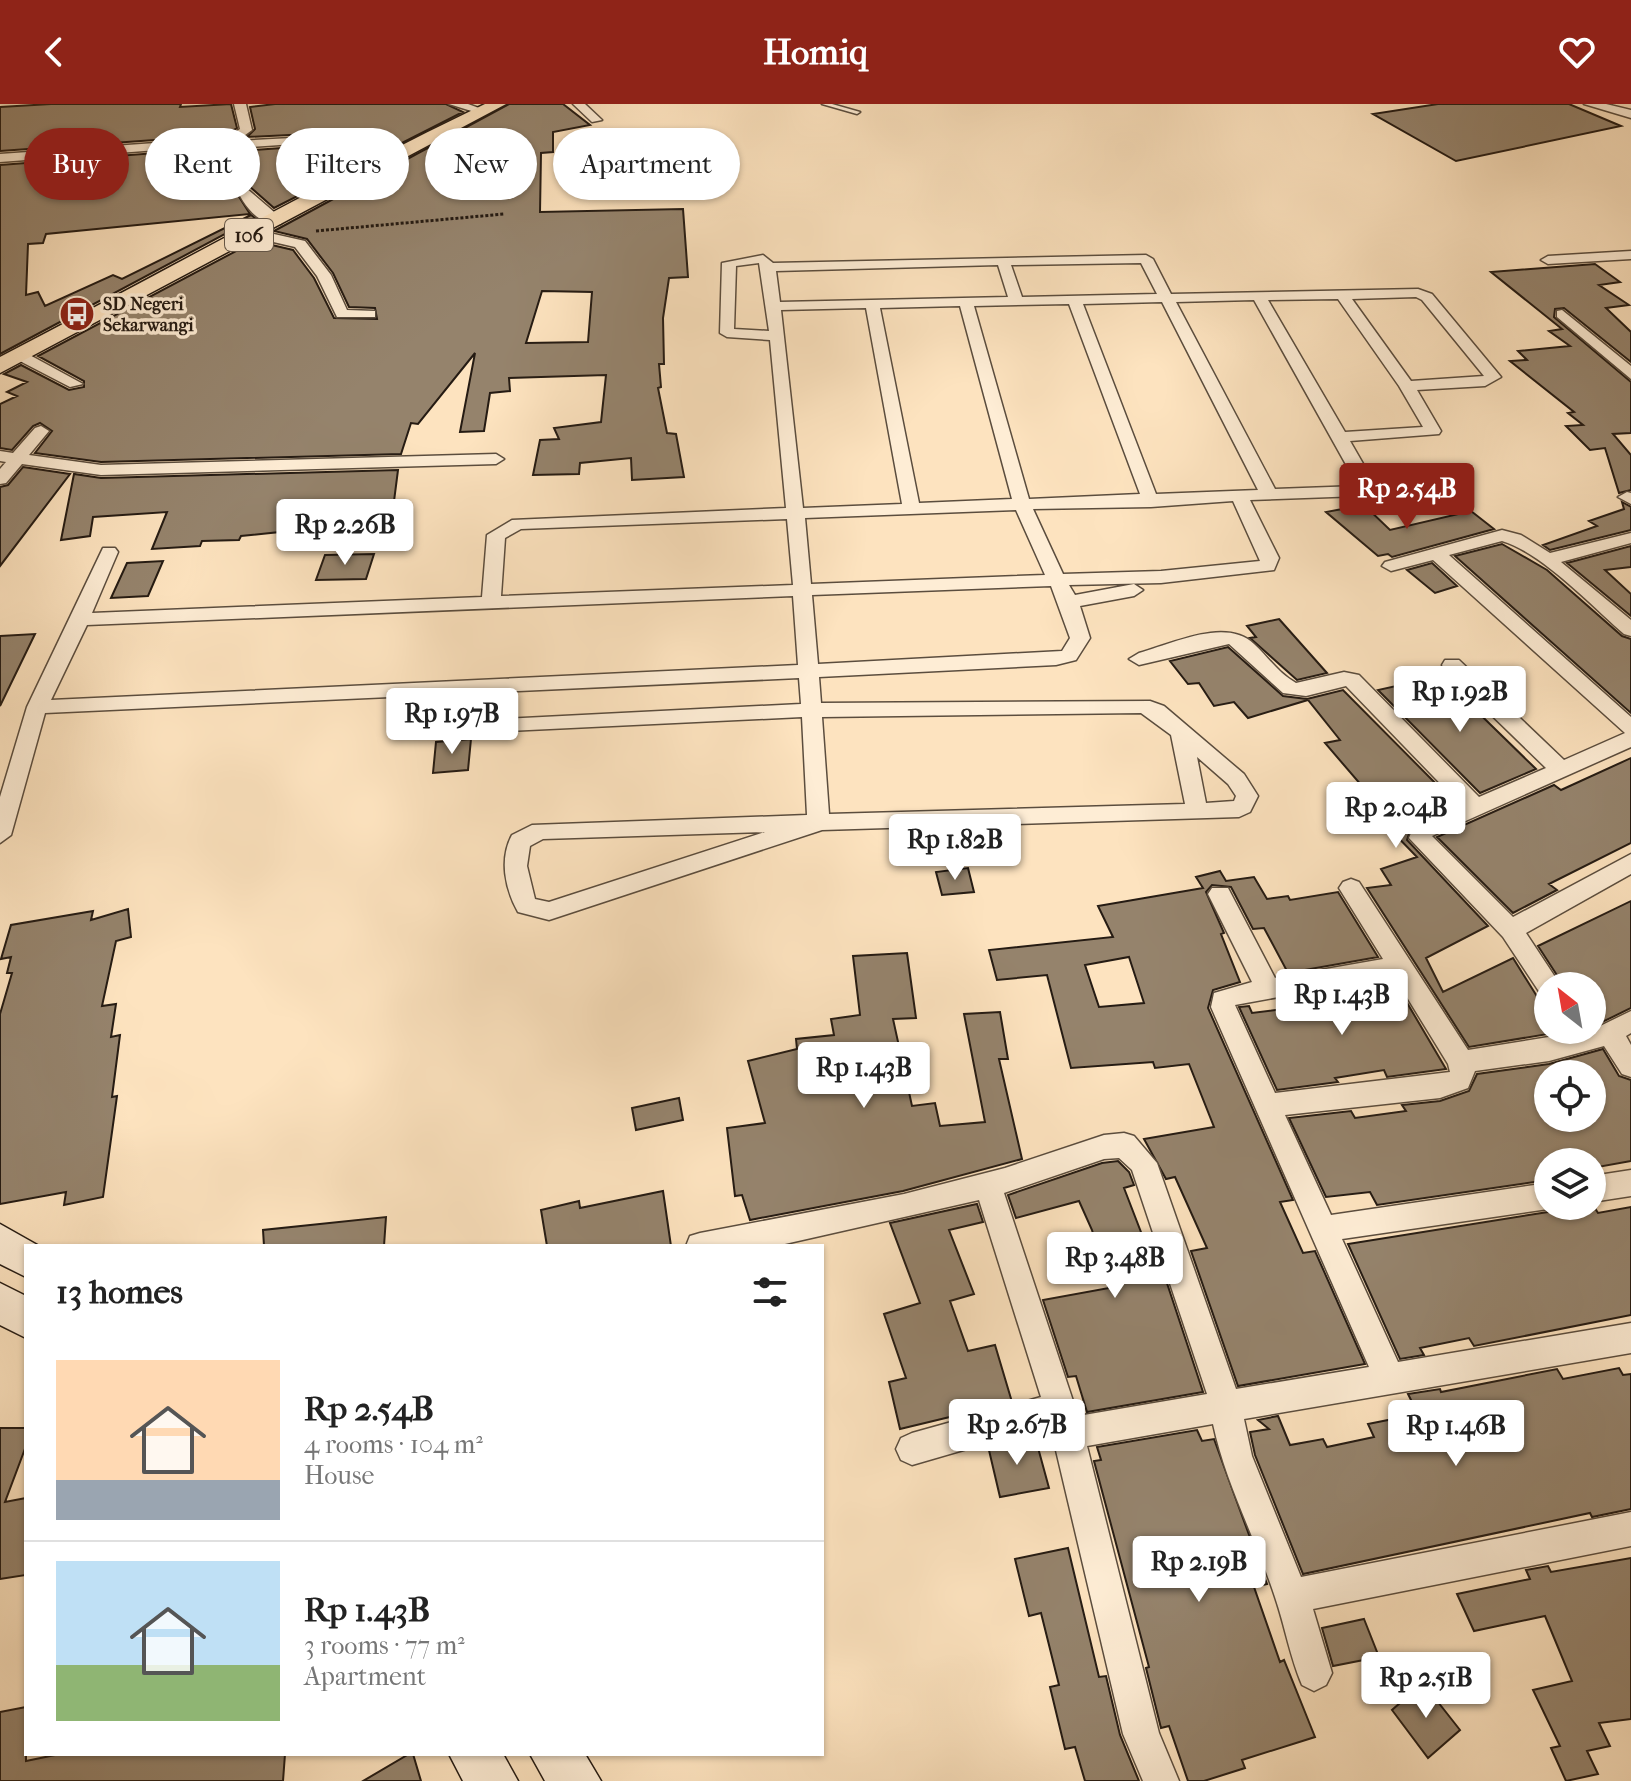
<!DOCTYPE html>
<html lang="en">
<head>
<meta charset="utf-8">
<style>
	body { margin:0; font-family:"IM FELL French Canon",serif; background:#f6f6f6; color:#222; height:100vh; display:flex; flex-direction:column; font-size:30px; white-space:nowrap }
	* { box-sizing:border-box; margin:0 }
	p { font-size:26px; color:#767676 }
	.icon { flex:none; width:44px; height:44px; fill:none; stroke:currentColor; stroke-width:2; stroke-linecap:round; stroke-linejoin:round }
	.map { position:relative; flex:1; overflow:hidden }
	.details { position:absolute; left:24px; top:1140px; width:800px; height:512px; display:flex; flex-direction:column; background:#fff; border-radius:0px; box-shadow:0 2px 6px #0004 }
	.details>* { flex:none }
	.hud { position:absolute; left:24px; top:24px; width:800px; height:72px; display:flex; gap:16px }
	.needle { width:52px; rotate:329deg }
	.fabs { position:absolute; left:1534px; top:868px; display:grid; gap:16px }
	.fabs a { display:grid; place-items:center; width:72px; height:72px; border-radius:50%; background:#fff; box-shadow:0 2px 6px #0004; font-size:40px }
	.price { position:absolute; translate:-50% -68px; padding:0 18px; border-radius:8px; background:#fff; color:#222; font-size:26px; line-height:52px; filter:drop-shadow(0 2px 4px #0008) }
	.price::after { content:''; position:absolute; left:50%; top:48px; width:24px; height:18px; margin-left:-12px; background:inherit; clip-path:polygon(0 0,100% 0,50% 100%) }
	.price.current { background:#8f2418; color:#fff }
	ul { padding:0; list-style:none }
	li { display:flex; align-items:center; gap:24px; height:200px; padding:0 32px }
	li+li { border-top:2px solid #e0e0e0 }
	li span { display:grid; place-items:center; flex:none; width:224px; height:160px; border-radius:0px; color:#555 }
	li>.icon { margin-inline-start:auto }
	span .icon { width:96px; height:96px; fill:#fffc; stroke-width:1 }
	li b { font-size:34px }
	h2 { display:flex; justify-content:space-between; align-items:center; height:96px; padding:0 32px; font-size:34px }
	.pill { padding:0 28px; border-radius:36px; background:#fff; box-shadow:0 2px 6px #0004; font-size:28px; line-height:72px }
	.pill.current { background:#8f2418; color:#fff }
	header { display:flex; justify-content:space-between; align-items:center; height:104px; padding:0 32px; background:#8f2418; color:#fff; font-size:36px; font-weight:700 }
	.map>svg:first-child { display:block }
	.building { fill:#95836c; stroke:#251b13; stroke-width:2; fill-rule:evenodd }
	.lines { fill:none; stroke-linecap:round; stroke-linejoin:round }
	.service-casing { stroke:#5b4d3e; stroke-width:3 }
	.minor-casing { stroke:#5b4d3e; stroke-width:3 }
	.tertiary-casing { stroke:#5b4d3e; stroke-width:3 }
	.secondary-casing { stroke:#251b13; stroke-width:3 }
	.primary-casing { stroke:#251b13; stroke-width:3 }
	.path { stroke:#251b13; stroke-width:3; stroke-dasharray:3 2; stroke-linecap:butt }
	.service { fill:#feedd5; fill-rule:evenodd }
	.minor { fill:#feedd5; fill-rule:evenodd }
	.tertiary { fill:#feedd5; fill-rule:evenodd }
	.secondary { fill:#feedd5; fill-rule:evenodd }
	.primary { fill:#fde3bf; fill-rule:evenodd }
	.labels { text-anchor:middle; stroke-width:7; stroke-linejoin:round; paint-order:stroke }
	.far-poi-label { font-size:18px; font-weight:bold; fill:#251b13; stroke:#feedd5; text-anchor:start }
	.shield { fill:#feedd5; stroke:#665a4d; stroke-width:2 }
	.shield-label { font-size:20px; font-weight:bold; fill:#251b13 }
</style>
</head>
<body>
<header><svg class="icon" aria-label="back" viewBox="0 0 24 24"><path d="M15 5l-7 7 7 7"/></svg>Homiq<svg class="icon" aria-label="heart" viewBox="0 0 24 24"><path d="M12 20l-8-8c-3-5 5-10 8-4 3-6 11-1 8 4z"/></svg></header>
<div class="map">
<svg width="1631" height="1677" viewBox="0 0 1631 1677">
	<rect width="100%" height="100%" fill="#fde3bf"/>
	<filter id="stains"><feTurbulence type="fractalNoise" baseFrequency=".0025" numOctaves="4"/><feColorMatrix values="0 0 0 0 .2 0 0 0 0 .09 0 0 0 0 .02 0 0 0 .5 -.17"/></filter>
	<radialGradient id="worn" r=".72"><stop offset=".6" stop-color="#630" stop-opacity="0"/><stop offset="1" stop-color="#630" stop-opacity=".3"/></radialGradient>
	<path class="building" d="M51 0H181L180 3 231 0 237 24 225 31 0 47V3Z
		M275 0H446L463 8 274 104 249 82 240 47 310 42 319 37 310 30 247 33 255 25 250 3Z
		M509 0H563L590 21 553 28V48L541 49 540 108 683 105 688 173 669 174 663 214 664 260H659L661 283 658 284 667 329 676 330 684 373 632 376 631 354 580 359 579 370 533 371 540 336 559 335 554 324 601 318 606 271 509 274 510 287 490 289 484 327 460 328 475 249 418 320 411 319 401 350 101 358 35 349 52 327 40 319 33 322 12 346 0 344V300L17 292 7 288 27 278 4 270 21 261 69 286 84 283V277L38 252 255 137 293 146 314 174 334 214 377 215 375 204 349 203 333 169 307 135 274 127ZM542 187 592 188 588 238 526 239Z
		M1438 0H1569L1621 22 1456 57 1373 10Z
		M221 44 231 80 250 110 46 130 43 139 28 140 26 191 38 188 45 202 113 171 122 175 251 111 255 114 0 250V61Z
		M1595 160 1620 178 1599 181 1629 201 1606 204 1631 228V258L1564 204 1555 205 1554 213 1631 278V329L1613 330 1631 351V386L1619 389 1605 344 1590 346 1566 322 1583 321 1568 309 1574 308 1510 257 1527 256 1518 247 1570 242 1549 227 1562 225 1491 168Z
		M23 363 70 370 0 462V383L8 381Z
		M398 366 393 405H292L289 427 241 432 239 436 202 437 200 442 152 445 167 408 93 413 90 432 61 436 74 370 101 374Z
		M1622 398 1631 403V426L1550 446 1543 441 1597 422 1589 417 1624 405Z
		M1364 401 1390 426 1471 407 1494 425 1392 453 1388 450 1378 452 1326 408Z
		M1502 440 1547 466 1622 532 1631 535V609L1455 452Z
		M1631 442V463L1605 466 1631 490V512L1567 459Z
		M374 450 366 475 316 476 325 451Z
		M163 457 148 492 111 494 127 459Z
		M1432 459 1457 482 1435 489 1407 466Z
		M1279 515 1327 569 1297 576 1250 534 1256 533 1247 522Z
		M35 530 0 602V532Z
		M1228 543 1283 592 1307 595 1343 586 1456 700 1413 718 1407 736 1488 822 1426 854 1443 888 1513 854 1548 910V930L1469 943 1367 784 1391 781 1381 765 1417 753 1383 718H1393L1325 639 1340 636 1308 596 1248 614 1234 598 1214 602 1199 579 1188 580 1170 557Z
		M1414 578 1422 587 1449 580 1536 665 1480 689 1378 586Z
		M471 635 468 666 433 669 436 638Z
		M1631 654V739L1549 780 1557 786 1513 809 1437 733 1554 681 1561 686Z
		M968 764 974 788 942 791 936 768Z
		M1220 767 1226 777 1254 773 1267 795 1288 792 1290 796 1338 788 1378 853 1288 869 1264 824 1253 825 1231 783 1212 781 1206 788 1224 829 1221 830 1240 878 1213 886 1208 904 1293 1096 1280 1098 1303 1149 1315 1147 1365 1260 1238 1282 1191 1147 1207 1144 1175 1073 1166 1075 1144 1035 1214 1023 1189 960 1155 964 1153 958 1071 964 1047 871 997 876 989 846 1113 833 1098 802 1203 784 1196 773ZM1129 853 1144 899 1099 903 1085 861Z
		M1631 797V904L1592 923V882H1564L1538 842Z
		M128 805 131 833 116 837 102 902 116 900 111 933 120 931 112 993 117 992 103 1093 64 1101 66 1088 0 1100V910L12 869H7L11 853 1 855 11 821 93 807 91 816Z
		M907 849 916 914 893 915 912 1002 935 999 940 1022 985 1018 964 910 1000 908 1008 955H999L1022 1055 903 1087 750 1116 742 1091 735 1092 727 1024 765 1019 748 957 797 945 796 935 834 931 831 915 860 911 853 852Z
		M1393 875 1446 965 1387 973 1384 966 1335 974 1338 978 1277 986 1239 903 1249 902 1252 909 1306 902 1301 892Z
		M1603 945 1619 972 1631 976V1057L1598 1063 1595 1058H1548V1076L1377 1101 1370 1088 1326 1093 1289 1014 1351 1007 1355 1014 1406 1007 1402 1001 1440 997 1469 987 1477 970 1549 960ZM1548 970H1592V1014H1548Z
		M679 994 683 1016 636 1026 632 1004Z
		M1118 1057 1129 1068 1134 1081 1124 1084 1151 1154 1158 1152 1203 1288 1087 1308 1076 1272 1068 1273 1043 1196 1109 1184 1092 1126 1079 1097 1016 1114 1008 1091 1102 1059Z
		M663 1087 671 1142H547L541 1106 579 1097 580 1104Z
		M977 1100 983 1118 949 1126 974 1190 950 1197 968 1247 995 1241 1012 1298 900 1325 889 1278 906 1274 884 1210 920 1199 890 1119Z
		M1593 1101 1598 1109 1631 1103V1211L1474 1242 1469 1234 1420 1244 1424 1251 1400 1255 1348 1140 1548 1108 1558 1103 1560 1106Z
		M386 1113 384 1142H264L263 1126Z
		M1619 1264 1623 1271 1631 1270V1405L1592 1413 1590 1409 1303 1470 1255 1351 1250 1328 1269 1325 1258 1316 1278 1312 1290 1341 1323 1335 1327 1343 1374 1333 1368 1320 1418 1310 1408 1290 1440 1285 1441 1288 1557 1265 1563 1275Z
		M0 1324H26V1342L5 1398 26 1394V1471L0 1475Z
		M1197 1326 1202 1337 1214 1335 1267 1480 1254 1483 1280 1558 1284 1556 1315 1633 1242 1656 1245 1664 1204 1677H1188L1169 1622 1161 1624 1146 1564 1149 1563 1094 1357 1101 1356 1097 1343Z
		M1022 1332 1025 1343 1037 1340 1049 1384 1000 1393 988 1342Z
		M1068 1444 1099 1573 1106 1572 1120 1631 1139 1677H1085L1075 1643 1065 1645 1050 1583 1059 1581 1041 1509 1029 1512 1015 1455Z
		M1631 1454V1615L1599 1619 1610 1642 1587 1647 1598 1670 1566 1677 1551 1644 1560 1642 1533 1586 1572 1577 1545 1512 1474 1527 1457 1490 1530 1475 1526 1466 1548 1462 1551 1468Z
		M1364 1515 1379 1553 1333 1562 1322 1524Z
		M1423 1579 1460 1626 1428 1654 1392 1606Z
		M26 1603V1657L60 1650H285L283 1677H0V1608Z
		M409 1650H413L421 1677H363Z"/>
	<g class="lines">
		<defs>
			<path id="service" d="M822 0H832L860 8 857 10Z"/>
			<path id="minor" d="M234 0H246L252 26 237 37 310 33 316 36 310 39 236 44 246 84 281 114V120C244 123 228 68 223 41L0 58V50L226 34 240 25Z
				M449 0H468L487 7 481 10Z
				M573 0H585L602 16 592 18Z
				M252 125 305 137 331 171 347 206 375 207V213H337L317 172 295 143 247 132 245 129Z
				M1631 147V155L1548 160 1541 156 1548 152Z
				M763 151 773 159 1146 151 1153 155 1171 190 1418 185 1432 190 1501 273 1485 282 1417 286 1441 327 1439 330 1350 337 1377 384 1360 392 1250 396 1279 454 1274 466 1161 479 1069 481 1075 491 1134 480 1143 486 1134 492 1080 502 1090 534 1076 556 1056 561 819 573 821 599 1150 597 1164 602 1244 670 1258 692 1250 708 1239 713 822 726 549 816 518 808C505 785 499 755 512 731L532 721 807 711 802 613 489 628 479 621 482 616 801 600 799 574 45 609 11 731 0 739V693L27 603 103 444H115L118 448 92 509 482 493 487 431 512 416 786 404 770 236 727 233 720 229 722 159ZM759 159 769 227 734 225 736 162ZM1141 159 1157 190 1022 193 1011 161ZM998 161 1008 193 780 198 776 167ZM1416 193 1422 196 1484 272 1411 277 1352 195ZM1338 195 1399 282 1423 323 1345 328 1268 196ZM1254 196 1358 382 1275 385 1176 198ZM1162 198 1258 386 1156 390 1083 200ZM1069 200 1140 390 1029 395 974 202ZM960 202 1012 395 919 399 880 204ZM866 204 902 400 803 404 781 206ZM1233 397 1260 457 1161 467 1063 470 1033 405 1151 403ZM1016 406 1045 471 811 480 805 414ZM787 415 793 481 501 492 505 434 521 425ZM1051 482 1070 534 1062 547 818 560 812 491ZM793 492 798 561 51 596 87 521ZM1141 609 1171 631 1185 700 829 710 822 613ZM1197 653 1228 680 1236 692 1234 697 1206 699ZM765 728 549 798 535 795 527 762 530 742 543 735Z
				M1562 206 1631 262V275L1557 213V207Z
				M16 249H26L83 280 70 283 16 255Z
				M41 322 49 327 29 351 101 361 496 350 504 355 496 360 101 371 22 360 6 379 0 380V365L6 358 0 357V347L13 349 35 324Z
				M1627 388 1631 389V400L1618 393Z
				M1502 426 1521 431 1550 449 1631 429V439L1561 458 1631 516V532L1624 530C1592 502 1541 448 1502 437L1449 451 1631 613V643L1432 732 1513 813 1631 750V770L1526 829 1561 882H1548V892L1540 889 1503 833 1409 734 1414 721 1461 701 1346 582 1306 592 1283 589 1229 540 1139 561 1129 555 1139 549C1172 540 1226 513 1254 540 1268 553 1278 569 1296 579L1344 568 1359 571 1479 693 1546 664 1445 566 1442 561 1445 556H1459L1564 656 1625 629 1433 456 1391 467 1382 462 1385 458Z
				M1351 775 1359 778 1468 946 1592 926 1631 907V929L1626 932 1631 941V973L1622 970 1604 942 1549 957 1475 967 1468 984 1440 994 1285 1011 1331 1111 1548 1079V1102H1555L1548 1105 1342 1135 1398 1258 1631 1219V1249L1244 1315 1252 1352 1301 1473 1631 1408V1442L1313 1505 1332 1569 1326 1581 1314 1587 1302 1581C1290 1553 1285 1522 1275 1493 1256 1435 1226 1381 1213 1320L1087 1342 1159 1629 1179 1677H1143L1123 1630 1050 1321 912 1361 901 1356 896 1345 901 1334 912 1329 1041 1293 979 1096 776 1142H686L690 1132 700 1129 904 1090 1005 1064 1104 1031 1124 1029 1134 1032 1157 1059 1236 1285 1369 1263 1211 903 1214 889 1252 878 1208 790 1212 784H1228L1275 874 1383 855 1339 784 1343 778ZM1394 872 1448 960 1450 968 1275 989 1235 901ZM1119 1054 1132 1066 1207 1290 1078 1312 1004 1089 1104 1055Z
				M1631 1066V1092L1592 1098V1072Z"/>
			<path id="tertiary" d="M1584 0H1606L1631 6V14Z"/>
			<path id="secondary" d="M0 1120 39 1142H26V1173L0 1160Z
				M0 1179 26 1192V1234L0 1221Z
				M449 1650H503L518 1677H463Z
				M530 1650H585L601 1677H545Z"/>
			<path id="primary" d="M485 0H506L0 269V253C162 169 321 79 485 0Z"/>
		</defs>
		<use href="#service" class="service-casing"/>
		<use href="#minor" class="minor-casing"/>
		<use href="#tertiary" class="tertiary-casing"/>
		<use href="#secondary" class="secondary-casing"/>
		<use href="#primary" class="primary-casing"/>
		<path class="path" d="M316 127 504 110"/>
		<use href="#service" class="service"/>
		<use href="#minor" class="minor"/>
		<use href="#tertiary" class="tertiary"/>
		<use href="#secondary" class="secondary"/>
		<use href="#primary" class="primary"/>
	</g>
	<defs>
		<symbol id="bus-disc" viewBox="-11 -11 22 22"><circle r="9.5" fill="#8f2418" stroke="#feedd5"/><path d="M-5-6H5V4H4V6H2V4H-2V6H-4V4H-5ZM-3.5-4V0h7V-4ZM-3.5 1.2v1.5H-2V1.2ZM2 1.2v1.5H3.5V1.2Z" fill="#fff"/></symbol>
	</defs>
	<g fill-rule="evenodd">
		<use href="#bus-disc" x="57" y="190" width="40" height="40"/>
	</g>
	<g class="labels">
		<g class="far-poi-label">
			<text x="103" y="206">SD Negeri<tspan x="103" dy="21">Sekarwangi</tspan></text>
		</g>
		<rect class="shield" x="225" y="115" width="48" height="32" rx="6"/>
		<g class="shield-label">
			<text x="249" y="138">106</text>
		</g>
	</g>
	<rect width="100%" height="100%" filter="url(#stains)"/>
	<rect width="100%" height="100%" fill="url(#worn)"/>
</svg>
<div class="fabs">
<a><svg class="needle" viewBox="-14 -14 28 28"><path d="M0-13l5 13h-10z" fill="#e53935"/><path d="M0 13l5-13h-10z" fill="#767676"/></svg></a>
<a><svg class="icon" aria-label="locate" viewBox="0 0 24 24"><circle cx="12" cy="12" r="6"/><path d="M12 2v4M12 18v4M2 12h4M18 12h4"/></svg></a>
<a><svg class="icon" aria-label="layers" viewBox="0 0 24 24"><path d="M12 4l9 5-9 5-9-5zM3 14l9 5 9-5"/></svg></a>
</div>
<b class="price current" style="left:1407px;top:427px">Rp 2.54B</b>
<b class="price" style="left:345px;top:463px">Rp 2.26B</b>
<b class="price" style="left:1460px;top:630px">Rp 1.92B</b>
<b class="price" style="left:452px;top:652px">Rp 1.97B</b>
<b class="price" style="left:1396px;top:746px">Rp 2.04B</b>
<b class="price" style="left:955px;top:778px">Rp 1.82B</b>
<b class="price" style="left:1342px;top:933px">Rp 1.43B</b>
<b class="price" style="left:864px;top:1006px">Rp 1.43B</b>
<b class="price" style="left:1115px;top:1196px">Rp 3.48B</b>
<b class="price" style="left:1017px;top:1363px">Rp 2.67B</b>
<b class="price" style="left:1456px;top:1364px">Rp 1.46B</b>
<b class="price" style="left:1199px;top:1500px">Rp 2.19B</b>
<b class="price" style="left:1426px;top:1616px">Rp 2.51B</b>
<div class="hud">
<a class="pill current">Buy</a>
<a class="pill">Rent</a>
<a class="pill">Filters</a>
<a class="pill">New</a>
<a class="pill">Apartment</a>
</div>
<section class="details">
<h2>13 homes<svg class="icon" aria-label="filters" viewBox="0 0 24 24"><path d="M4 7h16M4 17h16"/><circle cx="9" cy="7" r="2"/><circle cx="15" cy="17" r="2"/></svg></h2>
<ul>
<li><span style="background:linear-gradient(#ffd9b3 75%,#9aa5b1 0)"><svg class="icon" aria-label="home" viewBox="0 0 24 24"><path d="M3 11l9-7 9 7M6 9v11h12V9"/></svg></span><div><b>Rp 2.54B</b><p>4 rooms · 104 m²</p><p>House</p></div></li>
<li><span style="background:linear-gradient(#bfe0f5 65%,#8fb573 0)"><svg class="icon" aria-label="home" viewBox="0 0 24 24"><path d="M3 11l9-7 9 7M6 9v11h12V9"/></svg></span><div><b>Rp 1.43B</b><p>3 rooms · 77 m²</p><p>Apartment</p></div></li>
</ul>
</section>
</div>
</body>
</html>
